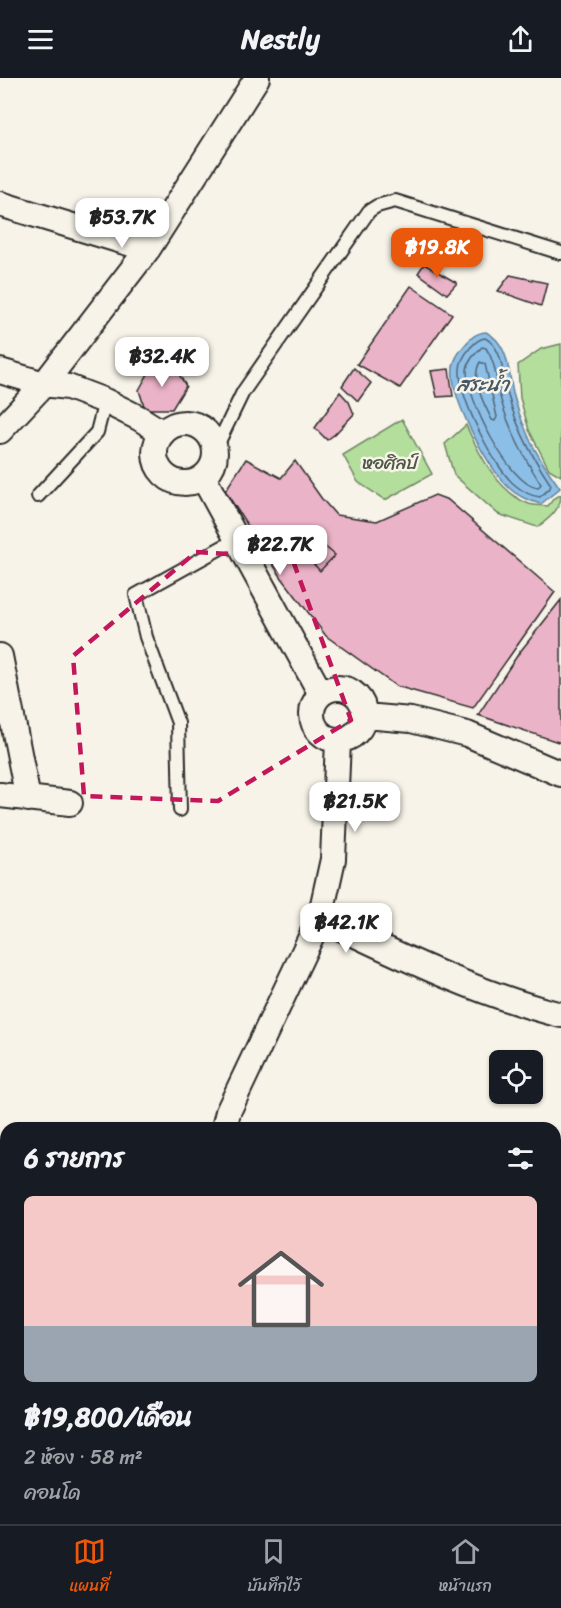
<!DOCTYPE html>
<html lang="th">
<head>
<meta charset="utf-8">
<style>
	body { margin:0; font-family:Sriracha,"Playpen Sans Thai",sans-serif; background:#20242c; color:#f1f3f6; height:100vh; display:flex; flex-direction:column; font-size:22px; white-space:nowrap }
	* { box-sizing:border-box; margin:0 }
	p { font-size:20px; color:#9ea1a6 }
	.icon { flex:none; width:33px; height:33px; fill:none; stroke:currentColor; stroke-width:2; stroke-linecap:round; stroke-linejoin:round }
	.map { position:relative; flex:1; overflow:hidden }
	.sheet { position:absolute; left:0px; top:1044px; width:561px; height:402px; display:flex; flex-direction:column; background:#171b24; border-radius:18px 18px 0 0; box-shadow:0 2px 4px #0004 }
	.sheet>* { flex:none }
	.buttons { position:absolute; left:489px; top:972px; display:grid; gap:12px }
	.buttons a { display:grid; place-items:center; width:54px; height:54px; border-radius:9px; background:#171b24; box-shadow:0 2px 4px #0004; font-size:30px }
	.price { position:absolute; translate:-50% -51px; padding:0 14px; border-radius:12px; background:#fff; color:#222; font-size:20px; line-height:39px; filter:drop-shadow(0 2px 3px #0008) }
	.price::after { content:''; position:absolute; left:50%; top:36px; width:18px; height:14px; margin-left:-9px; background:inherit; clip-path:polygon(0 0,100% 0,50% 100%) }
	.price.current { background:#ea580c; color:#fff }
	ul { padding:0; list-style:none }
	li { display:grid; align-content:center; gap:12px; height:318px; padding:0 24px }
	li span { display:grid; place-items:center; height:186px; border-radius:9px; color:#555 }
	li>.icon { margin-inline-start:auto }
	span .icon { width:108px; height:108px; fill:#fffc; stroke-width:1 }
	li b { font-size:26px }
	h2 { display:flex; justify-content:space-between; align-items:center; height:72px; padding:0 24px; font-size:26px }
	header { display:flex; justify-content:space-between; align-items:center; height:78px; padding:0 24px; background:#171b24; font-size:27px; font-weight:700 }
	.dock { display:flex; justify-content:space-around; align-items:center; height:84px; border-top:2px solid #363941; background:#171b24; font-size:16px; color:#9ea1a6 }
	.dock a { display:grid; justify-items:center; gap:3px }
	.dock .current { color:#ea580c }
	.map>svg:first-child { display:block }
	.green { fill:#b3de9c; stroke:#6f8464; stroke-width:1.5 }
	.water { fill:#8cbfe8; stroke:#65849c; stroke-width:1.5 }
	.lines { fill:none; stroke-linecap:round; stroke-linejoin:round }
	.shore { stroke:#526677; stroke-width:1.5 }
	.building { fill:#ebb3c7; stroke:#2b2b2b; stroke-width:1.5 }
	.service-casing { stroke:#2b2b2b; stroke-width:16 }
	.minor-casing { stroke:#2b2b2b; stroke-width:28 }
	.service { stroke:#f7f3e8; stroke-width:12 }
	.minor { stroke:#f7f3e8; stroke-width:24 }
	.marked { fill:none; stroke:#c2185b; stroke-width:4.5; stroke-dasharray:12 8; stroke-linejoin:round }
	.labels { text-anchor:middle; stroke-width:5; stroke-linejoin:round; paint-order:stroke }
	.park-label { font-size:18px; fill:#4d5847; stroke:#f7f3e8 }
	.water-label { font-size:20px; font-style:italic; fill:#485764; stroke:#f7f3e8 }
</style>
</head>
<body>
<header><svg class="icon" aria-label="menu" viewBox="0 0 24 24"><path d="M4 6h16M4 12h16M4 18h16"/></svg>Nestly<svg class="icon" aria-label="share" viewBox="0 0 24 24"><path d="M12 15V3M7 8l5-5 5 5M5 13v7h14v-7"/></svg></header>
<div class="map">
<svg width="561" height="1446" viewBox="0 0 561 1446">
	<rect width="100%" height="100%" fill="#f7f3e8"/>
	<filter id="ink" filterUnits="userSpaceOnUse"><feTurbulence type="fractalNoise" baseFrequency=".0167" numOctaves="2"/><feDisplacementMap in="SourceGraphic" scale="12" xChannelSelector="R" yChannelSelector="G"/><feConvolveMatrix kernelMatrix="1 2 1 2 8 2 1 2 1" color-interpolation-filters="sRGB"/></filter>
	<g filter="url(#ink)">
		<path class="green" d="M561 266V398L549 391 529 352 520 320 518 287 541 271Z
			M402 341 432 396 385 422 358 404 343 377Z
			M466 347C479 376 498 414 529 426 535 428 542 427 548 428L554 420 561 417C561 432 548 442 537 449L498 436 454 397 445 366Z"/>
		<path class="water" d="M486 254C509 266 508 292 513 315 516 326 520 339 525 350 533 372 547 391 560 410L541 426C529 423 517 418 508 409 487 387 449 320 453 289 454 281 459 274 464 268 471 260 475 255 486 254Z"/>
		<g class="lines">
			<path class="shore" d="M485 260C501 268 502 290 505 305 513 343 530 376 551 407L550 410 540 419C530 418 522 413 515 407 494 390 458 318 460 291 460 283 465 276 470 270 475 265 478 261 485 260Z
				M482 269 486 270C496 285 496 302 500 319 509 351 523 379 541 406L538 410C509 407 466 319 467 292 468 282 476 275 482 269Z
				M480 284 485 286 497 339 495 343 492 342C484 326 470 301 480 284Z"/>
		</g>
		<path class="building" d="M424 186 457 205 447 216 418 195Z
			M510 197 547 205 541 228 498 213Z
			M411 208 452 236 400 310 357 286Z
			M173 286 186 308 172 331H145L139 312 153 287Z
			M354 290 371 305 358 323 342 308Z
			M449 291 453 318 437 319 431 293Z
			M340 314 349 324 354 336 335 356 327 362 315 350Z
			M246 381 281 400 295 383 322 421 336 437 377 443 435 417 448 422 555 514 473 630 396 608 326 558 282 500 225 413Z
			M323 467 335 477 320 493 309 481Z
			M561 522V665L478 637 519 575Z"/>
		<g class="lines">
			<defs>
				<path id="service" d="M215 372 243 314 369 133 377 128 395 123 561 175
					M38 418 97 354 105 323
					M180 732 178 645 146 559 136 517 237 461"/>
				<path id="minor" d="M0 126 148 171
					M0 293 44 306 68 309 105 323 139 340 163 355
					M155 375a30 30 0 1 1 60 0a30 30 0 1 1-60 0Z
					M0 353 44 306 148 171 257 0
					M203 399 321 616
					M0 578 28 721
					M312 636a26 26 0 1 1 52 0a26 26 0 1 1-52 0Z
					M365 638 411 642 467 656 561 696
					M0 717 70 725
					M320 840 333 781 338 663
					M224 1050 228 1034 320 840C398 877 477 916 561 937
					M372 1440 379 1446"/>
			</defs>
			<use href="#service" class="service-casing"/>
			<use href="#minor" class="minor-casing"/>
			<use href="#service" class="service"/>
			<use href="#minor" class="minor"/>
		</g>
	</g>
	<path class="marked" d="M196 474 292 480 351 642 218 723 84 718 73 578Z"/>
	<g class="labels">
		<g class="park-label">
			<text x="390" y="391">หอศิลป์</text>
		</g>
		<g class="water-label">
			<text x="483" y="313">สระน้ำ</text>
		</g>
	</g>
</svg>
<div class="buttons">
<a><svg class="icon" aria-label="locate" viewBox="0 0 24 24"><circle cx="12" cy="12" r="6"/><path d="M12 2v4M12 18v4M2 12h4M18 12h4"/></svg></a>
</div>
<b class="price" style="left:122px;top:171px">฿53.7K</b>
<b class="price current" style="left:437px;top:201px">฿19.8K</b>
<b class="price" style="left:162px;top:310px">฿32.4K</b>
<b class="price" style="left:280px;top:498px">฿22.7K</b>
<b class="price" style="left:355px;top:755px">฿21.5K</b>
<b class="price" style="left:346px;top:876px">฿42.1K</b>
<section class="sheet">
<h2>6 รายการ<svg class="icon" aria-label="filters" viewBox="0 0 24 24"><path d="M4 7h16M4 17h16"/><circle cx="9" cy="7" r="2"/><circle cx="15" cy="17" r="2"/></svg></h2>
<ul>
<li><span style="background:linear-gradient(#f6c9c9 70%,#9aa5b1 0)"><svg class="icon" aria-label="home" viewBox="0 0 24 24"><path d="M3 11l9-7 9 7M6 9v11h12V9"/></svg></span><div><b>฿19,800/เดือน</b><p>2 ห้อง · 58 m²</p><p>คอนโด</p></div></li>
</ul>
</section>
</div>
<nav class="dock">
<a class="current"><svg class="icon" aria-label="map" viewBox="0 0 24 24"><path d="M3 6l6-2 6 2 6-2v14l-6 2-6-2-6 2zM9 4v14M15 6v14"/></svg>แผนที่</a>
<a><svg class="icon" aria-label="saved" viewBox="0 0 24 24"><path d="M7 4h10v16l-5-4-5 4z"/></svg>บันทึกไว้</a>
<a><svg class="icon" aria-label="home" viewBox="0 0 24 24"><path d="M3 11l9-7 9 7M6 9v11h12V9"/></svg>หน้าแรก</a>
</nav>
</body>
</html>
